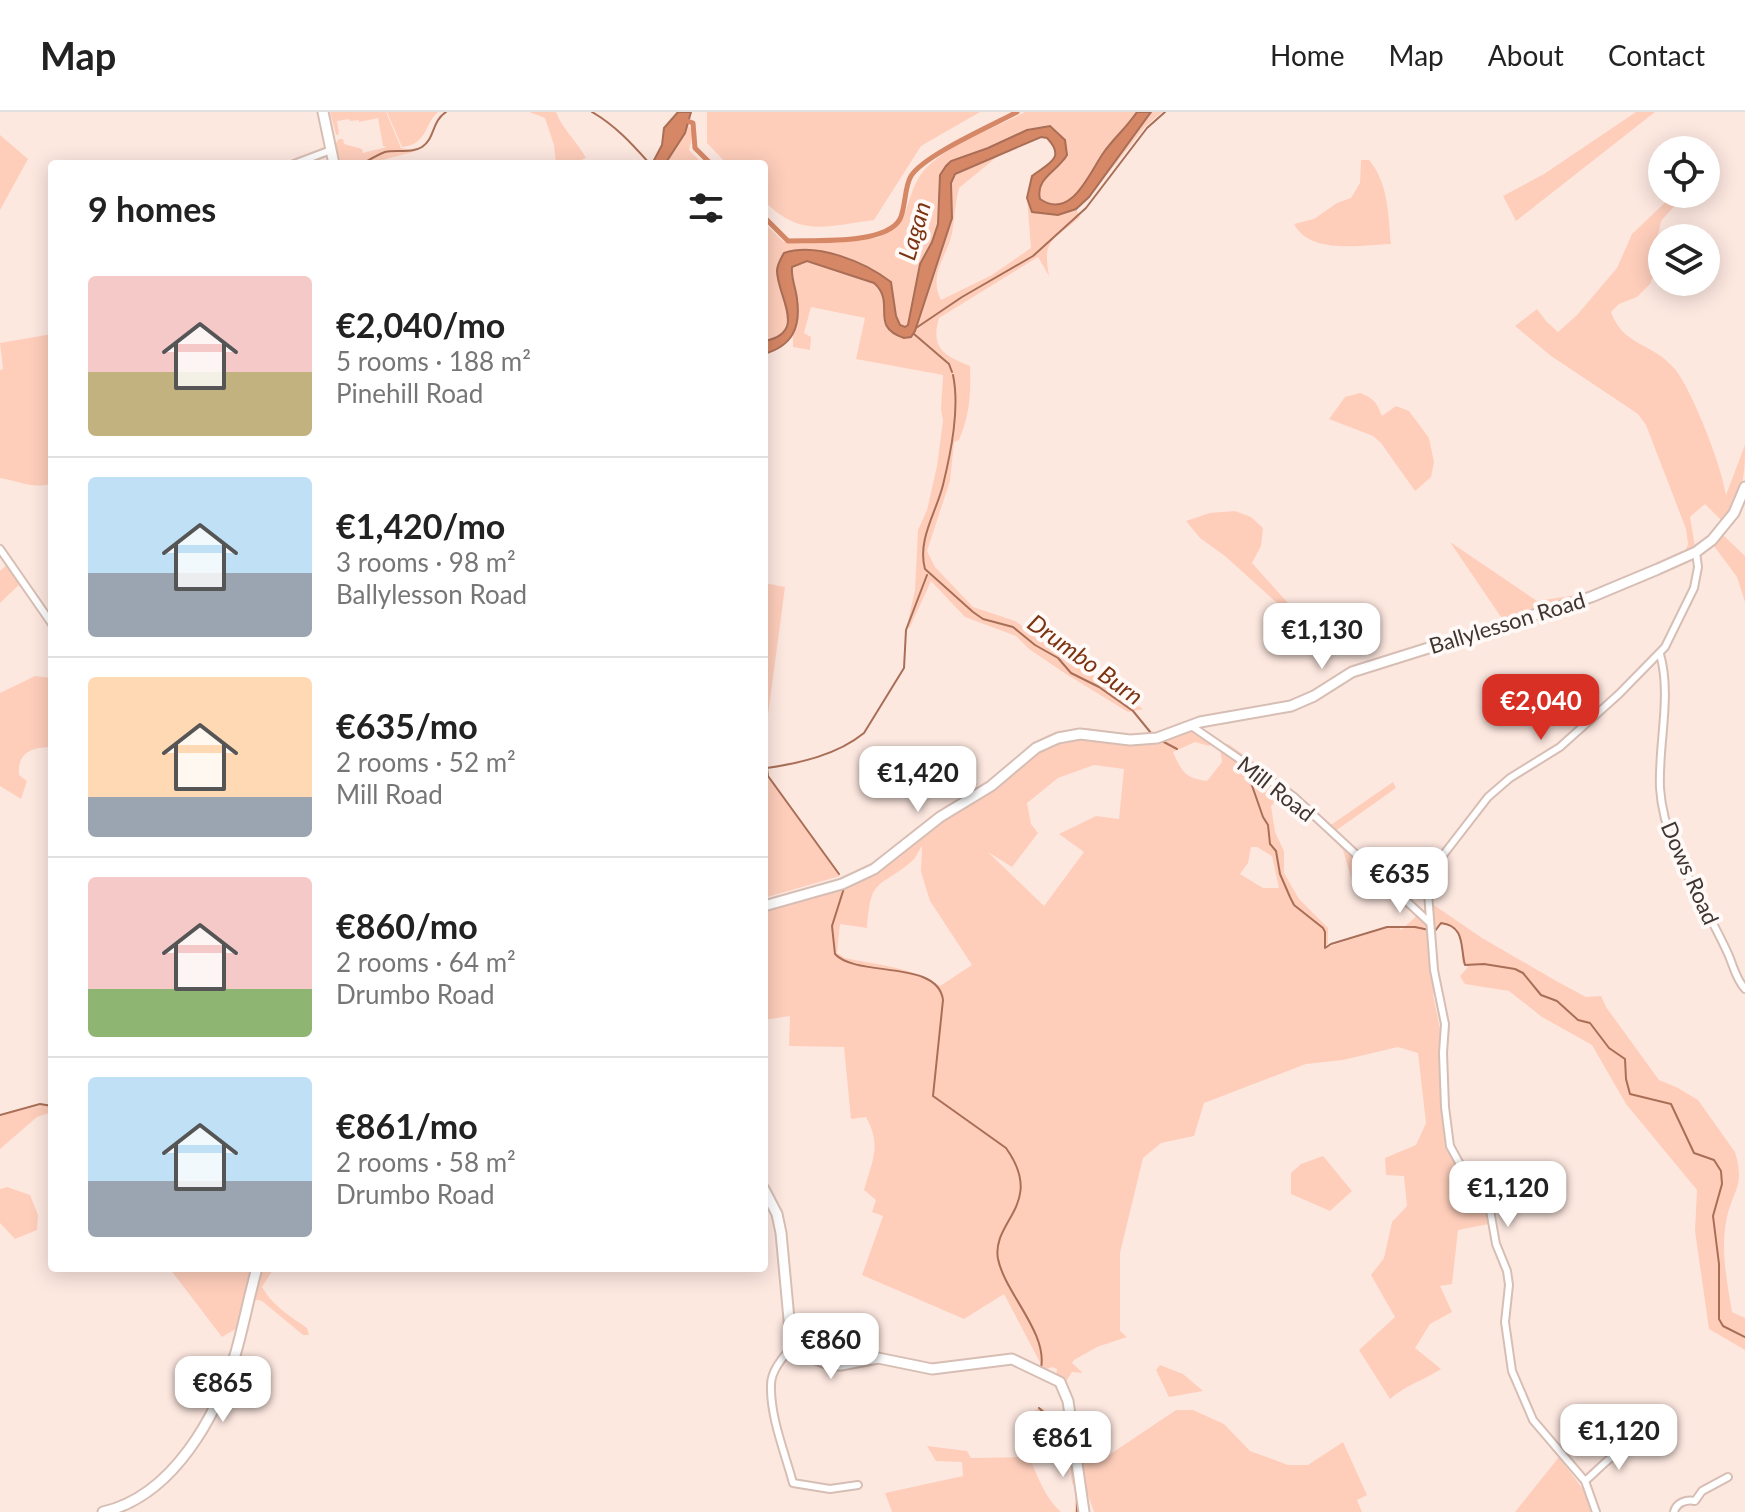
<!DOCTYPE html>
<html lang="en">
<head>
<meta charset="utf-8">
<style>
	body { margin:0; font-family:Lato,sans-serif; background:#f2f2f2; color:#222; height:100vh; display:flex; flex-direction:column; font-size:30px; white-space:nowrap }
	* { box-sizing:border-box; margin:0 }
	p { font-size:26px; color:#767676 }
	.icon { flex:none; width:44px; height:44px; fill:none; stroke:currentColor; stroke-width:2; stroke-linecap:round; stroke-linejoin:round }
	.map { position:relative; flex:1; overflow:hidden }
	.side { position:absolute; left:48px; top:48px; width:720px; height:1112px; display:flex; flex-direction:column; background:#fff; border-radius:8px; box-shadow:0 4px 20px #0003 }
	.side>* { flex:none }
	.controls { position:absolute; left:1648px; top:24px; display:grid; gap:16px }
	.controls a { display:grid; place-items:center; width:72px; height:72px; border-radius:50%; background:#fff; box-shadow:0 4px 20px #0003; font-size:40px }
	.price { position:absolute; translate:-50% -68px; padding:0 18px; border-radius:16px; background:#fff; color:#222; font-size:26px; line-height:52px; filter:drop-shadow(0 2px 4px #0008) }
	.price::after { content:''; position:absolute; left:50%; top:48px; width:24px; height:18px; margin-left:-12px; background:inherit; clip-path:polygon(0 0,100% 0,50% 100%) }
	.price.active { background:#d93025; color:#fff }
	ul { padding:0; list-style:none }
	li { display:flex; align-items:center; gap:24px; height:200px; padding:0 40px }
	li+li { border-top:2px solid #e0e0e0 }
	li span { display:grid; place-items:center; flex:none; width:224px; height:160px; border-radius:8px; color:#555 }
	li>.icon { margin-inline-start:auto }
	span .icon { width:96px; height:96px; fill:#fffc; stroke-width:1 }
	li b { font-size:34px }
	h2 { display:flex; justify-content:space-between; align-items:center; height:96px; padding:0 40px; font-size:34px }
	header { display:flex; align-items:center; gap:48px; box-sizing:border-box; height:112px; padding:0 40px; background:#fff; border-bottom:2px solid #e0e0e0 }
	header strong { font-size:38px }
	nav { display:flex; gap:44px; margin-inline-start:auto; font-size:28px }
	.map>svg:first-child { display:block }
	.green { fill:#fecebb; fill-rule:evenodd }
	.water { fill:#d68766; stroke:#a96e56; stroke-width:2 }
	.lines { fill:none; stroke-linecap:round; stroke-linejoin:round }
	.stream { stroke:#a96e56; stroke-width:2 }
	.canal { stroke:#d68766; stroke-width:5 }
	.street-casing { stroke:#d7beb4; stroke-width:10 }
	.secondary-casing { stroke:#d7beb4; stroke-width:13 }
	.street { stroke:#fff; stroke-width:6 }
	.secondary { stroke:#fff; stroke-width:9 }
	.labels { text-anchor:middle; stroke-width:8; stroke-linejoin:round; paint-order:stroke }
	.street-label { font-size:22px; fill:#3f3531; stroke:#fff9f7 }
	.water-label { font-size:24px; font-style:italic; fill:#7b3311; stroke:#fff9f7 }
</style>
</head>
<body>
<header>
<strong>Map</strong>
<nav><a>Home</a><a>Map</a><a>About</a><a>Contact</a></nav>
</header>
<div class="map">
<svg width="1745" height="1400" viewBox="0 0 1745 1400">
	<rect width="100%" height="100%" fill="#fde8e0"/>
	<path class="green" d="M330 0H386L401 36 416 39 368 52H339L334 34 339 27H343L344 32 362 37 363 41 387 35 383 34 378 6 359 10V8L350 9 349 7 337 9 339 22 336 23Z
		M387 0H438C424 12 428 32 402 35Z
		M529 0H556C563 18 577 29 586 46L571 52H556L554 33 545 6Z
		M707 0H980L921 34 874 108C827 114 801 126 764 89V52H727L707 31Z
		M1025 0H1137C1126 14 1113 26 1104 40 1090 59 1072 109 1040 87 1036 70 1051 60 1064 50L1057 19 1006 28 951 49 938 112 932 130 920 152 909 213 905 215 900 213 896 204 891 170C866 151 839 143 808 138L777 159 789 205 782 222 764 229V111L784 130 877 126C918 108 901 81 928 54 954 30 994 16 1025 0Z
		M1151 0H1162L1145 15 1089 85Z
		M1636 0H1655L1516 109 1503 84 1544 62Z
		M688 11 693 22 689 38 703 52H665L685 21Z
		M0 23 28 47 0 98Z
		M998 44 959 76C955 91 955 106 952 121 947 145 928 163 941 188L992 163 1031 136 1027 86 1032 100 1058 103 1076 97 1080 105C1053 129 1042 126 1049 164L1038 145 939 206C930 237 945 244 970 254 971 281 970 303 959 328L954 330 950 369 927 439 935 455 973 495 1015 509 1143 597 1128 600 1066 562 1029 537 1016 524 965 505 931 469 910 515 906 518 915 478 918 418 927 398 937 354 943 309 941 297 943 263 856 247 865 206 811 195 804 221 811 225 810 238 793 235 792 155 807 149 874 171C887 183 883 195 884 211L915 219 952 106 951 71 955 62Z
		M1361 48H1369C1389 72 1388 103 1391 132 1361 133 1310 143 1294 112L1314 107 1337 91 1351 86 1360 71Z
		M1674 82 1678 90 1661 109 1653 148 1656 157 1650 172 1637 185 1619 192 1611 200C1623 234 1651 230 1674 256 1692 277 1722 355 1726 383L1745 333C1745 362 1744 387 1722 409L1705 392 1690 405 1695 435 1685 440 1688 432 1686 417 1646 313 1638 302 1551 244 1515 214 1537 197 1546 209 1558 220 1577 203 1617 156 1632 122Z
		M52 222V371C35 378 18 369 0 366V258L3 257 0 231Z
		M1360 281C1374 286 1377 291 1382 304L1396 294 1409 299 1429 326 1434 350 1431 365 1415 379 1381 331 1373 324 1329 307 1345 285Z
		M1235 399 1251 405 1263 416 1261 434 1252 451 1303 508 1299 511 1225 444 1200 426 1186 409 1210 401Z
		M1723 423 1745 444V490L1737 465 1714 434Z
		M1450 430 1537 489 1590 481 1503 508Z
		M9 451 22 470 0 491V459Z
		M764 471 785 475 764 633Z
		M35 564 52 566V635C33 635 17 640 19 663L27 669 21 687 0 674V581Z
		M1086 616 1143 624 1192 617 1212 631 1209 634 1195 630 1173 640C1182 660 1185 666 1207 669L1222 650 1220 636 1228 632 1290 675 1328 715 1393 670 1396 676 1334 720 1363 746 1353 772 1343 738 1293 687 1284 681 1271 694 1275 720 1284 739V761L1299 787 1328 816V831L1325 836 1387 815 1398 814 1401 818 1431 791 1482 826 1558 870 1586 885 1601 884 1606 895 1659 968 1678 976 1698 988 1735 1040C1745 1074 1734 1076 1727 1105 1720 1137 1727 1169 1732 1200L1745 1206V1238L1709 1217 1695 1119 1697 1078 1626 992 1592 933 1542 905 1509 879 1465 872 1460 864 1468 855 1462 851C1462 834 1463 820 1446 812L1438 814 1433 821 1439 878 1433 882 1440 917 1450 914C1447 942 1441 1007 1452 1033 1464 1061 1483 1082 1489 1112L1458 1118 1452 1172 1440 1174 1452 1200 1430 1212 1415 1236 1441 1257C1424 1268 1404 1274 1390 1287L1359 1238 1395 1205 1371 1163 1384 1146 1392 1110 1407 1094 1404 1064 1386 1063 1385 1046 1416 1033 1426 1011 1418 941 1398 935 1343 948 1306 952 1204 991 1194 1024 1161 1031 1143 1046 1120 1141V1219L1127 1225 1097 1235 1074 1248 1072 1251 1083 1261 1072 1260 1065 1271 1056 1264 1057 1257 1052 1255 1044 1258 1004 1182 964 1207 862 1163 883 1104 872 1100 876 1088 864 1078C872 1049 882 1034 866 1005L851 1007 844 935 789 934 790 904 764 908V800L803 786 851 774 872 763 942 710 1002 671 1047 635 1043 626ZM1094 653 1124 657 1119 707 1096 704 1059 722 1084 740 1044 794 988 740 1012 755 1038 721 1031 712 1027 691 1058 666ZM922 734 921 760 930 789 972 853 940 874C913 855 877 853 845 846L837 841 840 812 867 816C871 765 877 778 911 750 916 746 918 740 922 734ZM1251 735H1257L1272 744 1279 776H1263L1240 762 1248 751Z
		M764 656H767L768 664 840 764 764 786Z
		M52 991V1000L37 1005 0 1037V1003Z
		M1323 1044 1352 1079 1330 1099 1291 1082V1061L1301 1052Z
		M7 1075 30 1083 38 1103 37 1118 15 1127 0 1111V1077Z
		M253 1156 239 1215 222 1225 170 1157Z
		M262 1156H274L262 1175C272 1193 291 1205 307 1216L309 1223H303L262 1189 253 1187Z
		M1160 1253 1183 1262 1203 1279 1169 1285 1156 1258Z
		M1042 1296 1061 1311 1068 1307 1079 1400H1073L1075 1399V1376L1072 1371C1067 1327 1070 1327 1035 1298Z
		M1176 1298H1193L1224 1312 1250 1339 1288 1353H1308L1343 1330 1367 1383 1357 1388 1362 1400H1094L1084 1372 1075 1327 1109 1343Z
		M927 1334 967 1339 971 1346 1029 1345C1038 1365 1045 1386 1061 1400H892L885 1381 963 1364 962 1350 936 1349Z
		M1559 1345 1585 1380 1593 1400H1515Z"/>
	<path class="water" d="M678 0H691L685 21 665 52H652L662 33 664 16Z
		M1137 0H1151L1089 85 1076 97 1058 103 1032 100 1027 86 1032 64C1049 51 1066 46 1047 26L1041 25 955 62 951 71 952 106 915 219 911 225 904 226C868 214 897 191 874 171L807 149 792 155C791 167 796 176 797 187 801 216 792 234 764 242V229C809 221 777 184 777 159 777 153 781 146 784 141 817 130 865 150 891 170L896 204 900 213 905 215 908 213 920 152 932 130 938 112 940 63 946 54 951 49 988 36 1027 18 1050 14 1065 28 1067 43C1058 59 1035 66 1040 87 1072 109 1090 59 1104 40 1114 26 1127 15 1137 0Z"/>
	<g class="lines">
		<path class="stream" d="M592 0C616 14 632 32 650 52
			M362 52C369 48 377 43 385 40 397 37 411 42 422 35 436 25 431 10 446 0
			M916 216 962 185 1033 144 1086 96 1147 16 1165 0
			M914 222 949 252 952 260
			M953 263C960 296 951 340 943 373 936 401 917 428 925 457L973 500 983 507 1013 515 1035 533 1058 546 1071 561 1099 575 1133 599 1151 621
			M1162 629 1177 637
			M1249 665 1263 705 1268 713 1270 732 1276 739 1280 762 1290 785 1294 793 1323 816 1325 820V836L1331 832 1387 815H1415L1429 818
			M839 762 768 664 767 656C800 651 837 643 864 621L904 556 906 518 927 463
			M844 776 832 814 835 842C857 866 938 847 943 888L933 984 1006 1036C1046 1092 991 1109 998 1147 1005 1181 1048 1221 1041 1256
			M1435 819 1441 811C1466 814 1460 836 1465 853L1484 852 1515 857 1523 861 1541 883 1557 889 1578 908 1590 911 1609 936 1625 947 1626 967 1630 982 1671 992 1694 1041 1714 1048 1721 1059 1722 1072 1713 1104 1719 1152V1207L1723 1214 1745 1225
			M0 1003 40 992 52 994
			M1039 1296 1064 1319 1070 1336
			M1077 1381V1400"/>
		<path class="canal" d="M682 7 693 11 695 36 711 52
			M764 105 788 129C815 128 886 133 900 107 906 94 904 76 911 64 924 43 993 13 1017 0"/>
		<defs>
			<path id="street" d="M294 52 331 38
				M0 437 52 512
				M1660 542C1672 584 1658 632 1660 676 1664 738 1705 789 1729 844 1734 856 1736 867 1745 877
				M1190 613 1293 684 1429 810
				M797 1231C786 1241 771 1257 771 1273 770 1305 785 1341 793 1371L830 1377 858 1373
				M1585 1369C1605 1353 1621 1327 1650 1335
				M1596 1400 1585 1369 1533 1308 1512 1259 1505 1210 1509 1173 1507 1159 1496 1132 1490 1098 1476 1071 1461 1054 1450 1034 1445 995 1443 941 1445 912 1434 858 1428 781 1437 751 1488 685 1510 666 1560 635 1619 582 1665 535 1694 476 1698 455 1696 440
				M1674 1400C1676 1391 1686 1387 1695 1389L1702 1379 1728 1365"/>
			<path id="secondary" d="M323 0 334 52
				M764 794 842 772 874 757 940 705 991 674 1036 636 1058 626 1080 622 1130 628 1157 626 1200 610 1291 594 1314 584 1352 560 1591 485 1658 457 1696 440 1712 428 1734 401 1745 375
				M764 1077 777 1102 781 1121 790 1218 796 1230 813 1246 831 1253H841L878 1246 932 1257 1012 1247 1060 1270 1068 1289 1084 1400
				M103 1400C173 1384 217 1304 236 1240 244 1212 249 1184 257 1156"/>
		</defs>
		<use href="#street" class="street-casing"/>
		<use href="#secondary" class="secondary-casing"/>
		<use href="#street" class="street"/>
		<use href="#secondary" class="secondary"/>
	</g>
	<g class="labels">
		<g class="street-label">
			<text transform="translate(1507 511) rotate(-17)" y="8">Ballylesson Road</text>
			<text transform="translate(1276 677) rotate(38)" y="8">Mill Road</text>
			<text transform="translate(1690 761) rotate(66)" y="8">Dows Road</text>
		</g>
		<g class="water-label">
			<text transform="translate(915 119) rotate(-74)" y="8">Lagan</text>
			<text transform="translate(1085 548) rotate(36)" y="8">Drumbo Burn</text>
		</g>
	</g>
</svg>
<div class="controls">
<a><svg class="icon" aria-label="locate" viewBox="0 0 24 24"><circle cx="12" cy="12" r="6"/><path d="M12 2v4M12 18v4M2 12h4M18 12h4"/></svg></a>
<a><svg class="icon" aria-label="layers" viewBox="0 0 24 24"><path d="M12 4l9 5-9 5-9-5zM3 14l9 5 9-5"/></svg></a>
</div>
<b class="price" style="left:1322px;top:559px">€1,130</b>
<b class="price active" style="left:1541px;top:630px">€2,040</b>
<b class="price" style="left:918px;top:702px">€1,420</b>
<b class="price" style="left:1400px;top:803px">€635</b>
<b class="price" style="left:1508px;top:1117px">€1,120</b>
<b class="price" style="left:831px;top:1269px">€860</b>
<b class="price" style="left:223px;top:1312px">€865</b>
<b class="price" style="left:1619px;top:1360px">€1,120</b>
<b class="price" style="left:1063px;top:1367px">€861</b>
<section class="side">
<h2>9 homes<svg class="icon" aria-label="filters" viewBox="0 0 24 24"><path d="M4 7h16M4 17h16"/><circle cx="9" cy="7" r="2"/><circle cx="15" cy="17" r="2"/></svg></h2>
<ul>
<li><span style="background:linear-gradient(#f6c9c9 60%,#c2b280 0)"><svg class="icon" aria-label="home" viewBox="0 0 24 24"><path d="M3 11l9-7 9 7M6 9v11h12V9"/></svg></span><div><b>€2,040/mo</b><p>5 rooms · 188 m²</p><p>Pinehill Road</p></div></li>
<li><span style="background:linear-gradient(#bfe0f5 60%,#9aa5b1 0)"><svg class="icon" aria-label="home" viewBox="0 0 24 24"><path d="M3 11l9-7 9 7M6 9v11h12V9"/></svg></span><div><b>€1,420/mo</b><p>3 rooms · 98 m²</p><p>Ballylesson Road</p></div></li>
<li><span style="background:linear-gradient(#ffd9b3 75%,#9aa5b1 0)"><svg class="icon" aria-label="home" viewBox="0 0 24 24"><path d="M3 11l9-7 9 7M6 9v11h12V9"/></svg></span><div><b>€635/mo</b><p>2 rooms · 52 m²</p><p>Mill Road</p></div></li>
<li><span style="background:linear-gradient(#f6c9c9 70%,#8fb573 0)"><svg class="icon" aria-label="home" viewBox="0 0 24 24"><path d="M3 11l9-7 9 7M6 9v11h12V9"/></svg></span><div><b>€860/mo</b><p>2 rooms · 64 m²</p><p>Drumbo Road</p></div></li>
<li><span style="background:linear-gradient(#bfe0f5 65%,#9aa5b1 0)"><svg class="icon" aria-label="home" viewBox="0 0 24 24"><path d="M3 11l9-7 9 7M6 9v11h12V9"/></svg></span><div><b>€861/mo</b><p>2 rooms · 58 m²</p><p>Drumbo Road</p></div></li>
</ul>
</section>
</div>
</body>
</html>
